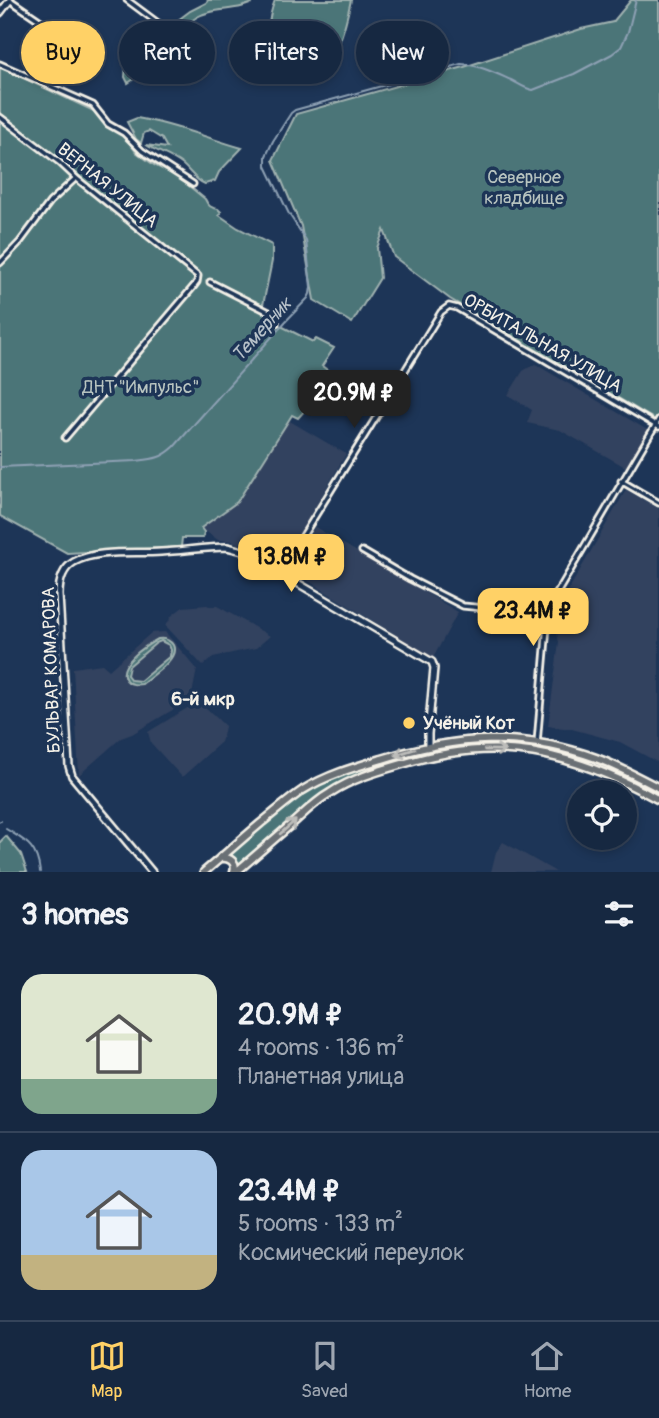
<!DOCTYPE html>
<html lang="en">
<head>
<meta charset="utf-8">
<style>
	body { margin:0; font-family:Pangolin,sans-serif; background:#1f3048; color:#f1f3f6; height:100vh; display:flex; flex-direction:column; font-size:26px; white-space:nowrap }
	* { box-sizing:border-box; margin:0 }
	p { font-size:23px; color:#9ea6b1 }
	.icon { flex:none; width:38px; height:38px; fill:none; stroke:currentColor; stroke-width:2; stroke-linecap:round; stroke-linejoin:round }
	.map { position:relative; height:872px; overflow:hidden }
	.sheet { display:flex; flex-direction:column; background:#162841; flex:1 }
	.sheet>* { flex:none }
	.guide { position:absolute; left:21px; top:21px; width:618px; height:63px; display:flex; gap:14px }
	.buttons { position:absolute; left:567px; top:780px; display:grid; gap:14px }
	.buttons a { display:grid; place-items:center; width:70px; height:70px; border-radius:50%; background:#162841; box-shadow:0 4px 10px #0003,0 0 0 2px #35445a; font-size:35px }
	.price { position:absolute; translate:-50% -60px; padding:0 16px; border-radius:14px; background:#ffd166; color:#111; font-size:23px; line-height:46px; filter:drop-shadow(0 2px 4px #0008) }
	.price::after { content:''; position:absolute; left:50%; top:42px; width:21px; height:16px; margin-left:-10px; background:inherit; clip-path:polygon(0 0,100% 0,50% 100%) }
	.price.current { background:#222; color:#fff }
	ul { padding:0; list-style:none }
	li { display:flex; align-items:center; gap:21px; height:175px; padding:0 21px }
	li+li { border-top:2px solid #35445a }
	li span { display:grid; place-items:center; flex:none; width:196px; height:140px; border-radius:21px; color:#555 }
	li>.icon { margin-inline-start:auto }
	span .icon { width:84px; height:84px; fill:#fffc; stroke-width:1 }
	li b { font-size:30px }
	h2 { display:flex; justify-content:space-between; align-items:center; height:84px; padding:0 21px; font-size:30px }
	.pill { padding:0 24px; border-radius:32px; background:#162841; box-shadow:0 4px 10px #0003,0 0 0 2px #35445a; font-size:24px; line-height:63px }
	.pill.current { background:#ffd166; color:#111 }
	.tab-bar { display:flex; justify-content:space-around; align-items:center; height:98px; border-top:2px solid #35445a; background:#162841; font-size:19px; color:#9ea6b1 }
	.tab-bar a { display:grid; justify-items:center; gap:4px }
	.tab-bar .current { color:#ffd166 }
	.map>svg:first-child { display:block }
	.built { fill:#33425f }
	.green { fill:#4b7478; stroke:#a0b2b0; stroke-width:2; fill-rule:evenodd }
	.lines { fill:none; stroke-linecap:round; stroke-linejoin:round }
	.stream { stroke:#8ea1b4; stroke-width:2 }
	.street-casing { stroke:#f4f1e8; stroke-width:9 }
	.secondary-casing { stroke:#f4f1e8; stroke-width:10 }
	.primary-casing { stroke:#f4f1e8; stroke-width:11 }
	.street { stroke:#1d3557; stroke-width:3.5 }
	.secondary { stroke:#1d3557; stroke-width:5 }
	.primary { stroke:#6b6f75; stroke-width:6 }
	.oneway { stroke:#bdbdba }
	.poi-dot { fill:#ffd166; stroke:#1d3557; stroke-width:2.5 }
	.labels { text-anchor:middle; stroke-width:7; stroke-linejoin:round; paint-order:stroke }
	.park-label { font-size:18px; fill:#b9c5c1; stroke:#1d3557 }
	.street-label { font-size:18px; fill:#f4f1e8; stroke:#1d3557 }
	.poi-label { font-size:18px; font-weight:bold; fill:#f4f1e8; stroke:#1d3557; text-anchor:start }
	.water-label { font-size:19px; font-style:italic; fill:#b8c2ca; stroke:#1d3557 }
	.neighbourhood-label { font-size:19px; font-weight:bold; fill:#f4f1e8; stroke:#1d3557 }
</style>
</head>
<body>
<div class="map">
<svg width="659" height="872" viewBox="0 0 659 872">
	<rect width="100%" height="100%" fill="#1d3557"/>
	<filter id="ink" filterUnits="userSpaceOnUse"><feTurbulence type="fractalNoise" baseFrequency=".0143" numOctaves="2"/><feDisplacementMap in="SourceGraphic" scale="14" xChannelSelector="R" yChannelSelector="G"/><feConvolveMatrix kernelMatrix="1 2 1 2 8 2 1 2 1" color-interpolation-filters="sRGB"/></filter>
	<g filter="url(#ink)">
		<path class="built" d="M535 364 649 431 627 468 560 430 527 423 532 410 508 395 523 371Z
			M288 420 346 454 300 533 278 564 232 541 218 540 201 528 237 502Z
			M626 490 659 509V763L620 742 572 729 548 726 559 642 555 625 559 612 557 610Z
			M315 527 458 612 433 658 289 569Z
			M207 605 209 606H217L270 636 256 648 213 657 203 666 165 625 171 619 170 617 183 607Z
			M165 632 197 669 191 699 132 734 121 738 79 775 73 668 102 664 109 670 151 633Z
			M199 701 225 726 223 736 221 742 182 777 151 743 148 732Z
			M503 842 556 872H491L496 852Z"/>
		<path class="green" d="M208 0H257C239 13 216 6 197 17 182 26 180 39 160 40L143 59 142 69 134 79 128 83 125 77 126 64 135 62 141 50 153 35 162 32 190 11 206 3Z
			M275 0H351C347 17 341 48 328 60 313 73 280 58 272 42 266 29 270 13 275 0Z
			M631 0H659V422L450 299 394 257 384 230 377 248 380 278 352 323 314 300 301 226 273 160 296 114 464 67 581 29 613 22Z
			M0 67 96 112 103 122 126 138 136 152 154 165 178 177 205 199C208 206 211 208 218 209L221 212 219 215 238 228 272 245V261L262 310 276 318 277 324 313 342 316 339 334 348 322 366 334 375 328 385 298 418 292 415 237 502 201 528 204 532 203 538H182L181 547 67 553 0 516Z
			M137 118C174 124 207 138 242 148L219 172 215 181 205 184C195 180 191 172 183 165 172 156 158 152 146 145L167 148 162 139 149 131 144 133 141 143 136 139 127 122Z
			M158 639C164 638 169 639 173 645 180 659 151 676 142 684 136 685 130 685 126 680 115 665 147 645 158 639ZM161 641 169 645 171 650 170 656 140 681 131 680 127 675 129 666 156 643Z
			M486 743 538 747 588 760 587 762C533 746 476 738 420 753 405 757 389 762 374 767L373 765 420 751 461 744Z
			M367 767V770C317 792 278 830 237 866L228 856C253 834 278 810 306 793 325 781 346 774 367 767Z
			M6 836 21 854 27 872H0V842Z"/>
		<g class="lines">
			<path class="stream" d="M0 467 136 461C153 459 161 459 174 447L286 321 308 298 310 294 311 287 306 240 289 214 266 166V156L273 141 291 113 295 110 461 64C479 65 495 73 511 80 519 84 525 89 533 90L574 74 612 54 621 47 628 32 636 0
				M0 821H1
				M6 829C27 842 37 846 40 872"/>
			<defs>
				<path id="street" d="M10 0 98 60
					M127 0 162 26
					M0 64 93 105 108 124 124 133 142 151 193 184
					M0 117 59 162 76 178 198 276 197 282 194 286 65 438
					M0 263 20 242 50 202 76 178
					M210 282 271 313 276 318V323
					M621 481 659 503
					M362 551 410 579 463 606 548 614
					M280 573 441 312 449 306 457 308 659 427
					M537 743 548 614 553 600 659 419"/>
				<path id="secondary" d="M0 13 10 0
					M152 872 72 776 69 766 59 595C59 582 62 569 74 562 97 549 135 554 161 552 183 551 205 547 227 547 232 548 238 550 243 551L432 662 434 668 428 734V746"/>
				<path id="primary" d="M220 858C230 857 237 862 234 872
					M204 872C223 856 242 839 261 823 275 812 288 800 303 790 327 775 355 767 382 759 456 736 522 731 596 758 618 766 638 777 659 788
					M236 872C255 856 274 839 293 823 305 812 316 801 330 793 351 779 375 772 399 765 498 734 571 751 659 800"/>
			</defs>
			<use href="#street" class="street-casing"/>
			<use href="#secondary" class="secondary-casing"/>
			<use href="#primary" class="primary-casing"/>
			<use href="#street" class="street"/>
			<use href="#secondary" class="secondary"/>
			<use href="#primary" class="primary"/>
		</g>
		<defs><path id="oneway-shaft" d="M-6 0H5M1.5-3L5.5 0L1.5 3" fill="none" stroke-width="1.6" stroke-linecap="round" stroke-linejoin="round" transform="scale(1.75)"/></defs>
		<g class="oneway">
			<use href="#oneway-shaft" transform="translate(495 750) rotate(1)"/>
			<use href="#oneway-shaft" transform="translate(405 752) rotate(163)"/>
			<use href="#oneway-shaft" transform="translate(288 827) rotate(-41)"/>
		</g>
	</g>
	<circle class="poi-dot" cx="409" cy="723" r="7"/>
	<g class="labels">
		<g class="park-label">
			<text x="524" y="183">Северное<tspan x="524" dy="21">кладбище</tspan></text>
			<text x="141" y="393">ДНТ "Импульс"</text>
		</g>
		<g class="street-label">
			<text transform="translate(108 185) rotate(39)" y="6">ВЕРНАЯ УЛИЦА</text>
			<text transform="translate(543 343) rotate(30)" y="6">ОРБИТАЛЬНАЯ УЛИЦА</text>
			<text transform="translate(51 670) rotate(-92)" y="6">БУЛЬВАР КОМАРОВА</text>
		</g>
		<g class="poi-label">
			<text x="423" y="729">Учёный Кот</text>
		</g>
		<g class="water-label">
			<text transform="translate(261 329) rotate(-48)" y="7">Темерник</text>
		</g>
		<g class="neighbourhood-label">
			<text x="203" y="705">6-й мкр</text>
		</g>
	</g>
</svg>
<div class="buttons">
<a><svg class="icon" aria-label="locate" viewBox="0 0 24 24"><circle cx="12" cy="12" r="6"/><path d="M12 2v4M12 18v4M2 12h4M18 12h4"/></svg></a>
</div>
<b class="price current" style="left:354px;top:430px">20.9M ₽</b>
<b class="price" style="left:291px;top:594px">13.8M ₽</b>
<b class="price" style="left:533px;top:648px">23.4M ₽</b>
<div class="guide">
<a class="pill current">Buy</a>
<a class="pill">Rent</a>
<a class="pill">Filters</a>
<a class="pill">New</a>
</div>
</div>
<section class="sheet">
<h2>3 homes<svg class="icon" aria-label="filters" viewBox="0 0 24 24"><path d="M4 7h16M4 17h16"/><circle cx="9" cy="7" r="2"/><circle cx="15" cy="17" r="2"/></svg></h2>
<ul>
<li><span style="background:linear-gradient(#dfe7d0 75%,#7fa58c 0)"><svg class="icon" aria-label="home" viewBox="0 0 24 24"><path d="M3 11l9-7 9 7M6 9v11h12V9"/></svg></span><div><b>20.9M ₽</b><p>4 rooms · 136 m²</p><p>Планетная улица</p></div></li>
<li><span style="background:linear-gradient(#a9c7e8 75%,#c2b280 0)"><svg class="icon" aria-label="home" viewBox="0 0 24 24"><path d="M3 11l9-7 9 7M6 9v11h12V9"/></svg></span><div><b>23.4M ₽</b><p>5 rooms · 133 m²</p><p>Космический переулок</p></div></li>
</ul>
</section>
<nav class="tab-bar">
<a class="current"><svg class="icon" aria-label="map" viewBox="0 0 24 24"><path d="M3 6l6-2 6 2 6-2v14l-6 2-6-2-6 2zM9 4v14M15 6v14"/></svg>Map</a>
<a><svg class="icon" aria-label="saved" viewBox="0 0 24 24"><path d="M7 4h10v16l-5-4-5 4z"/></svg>Saved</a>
<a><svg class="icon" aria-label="home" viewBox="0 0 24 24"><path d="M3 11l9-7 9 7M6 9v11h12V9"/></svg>Home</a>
</nav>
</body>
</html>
